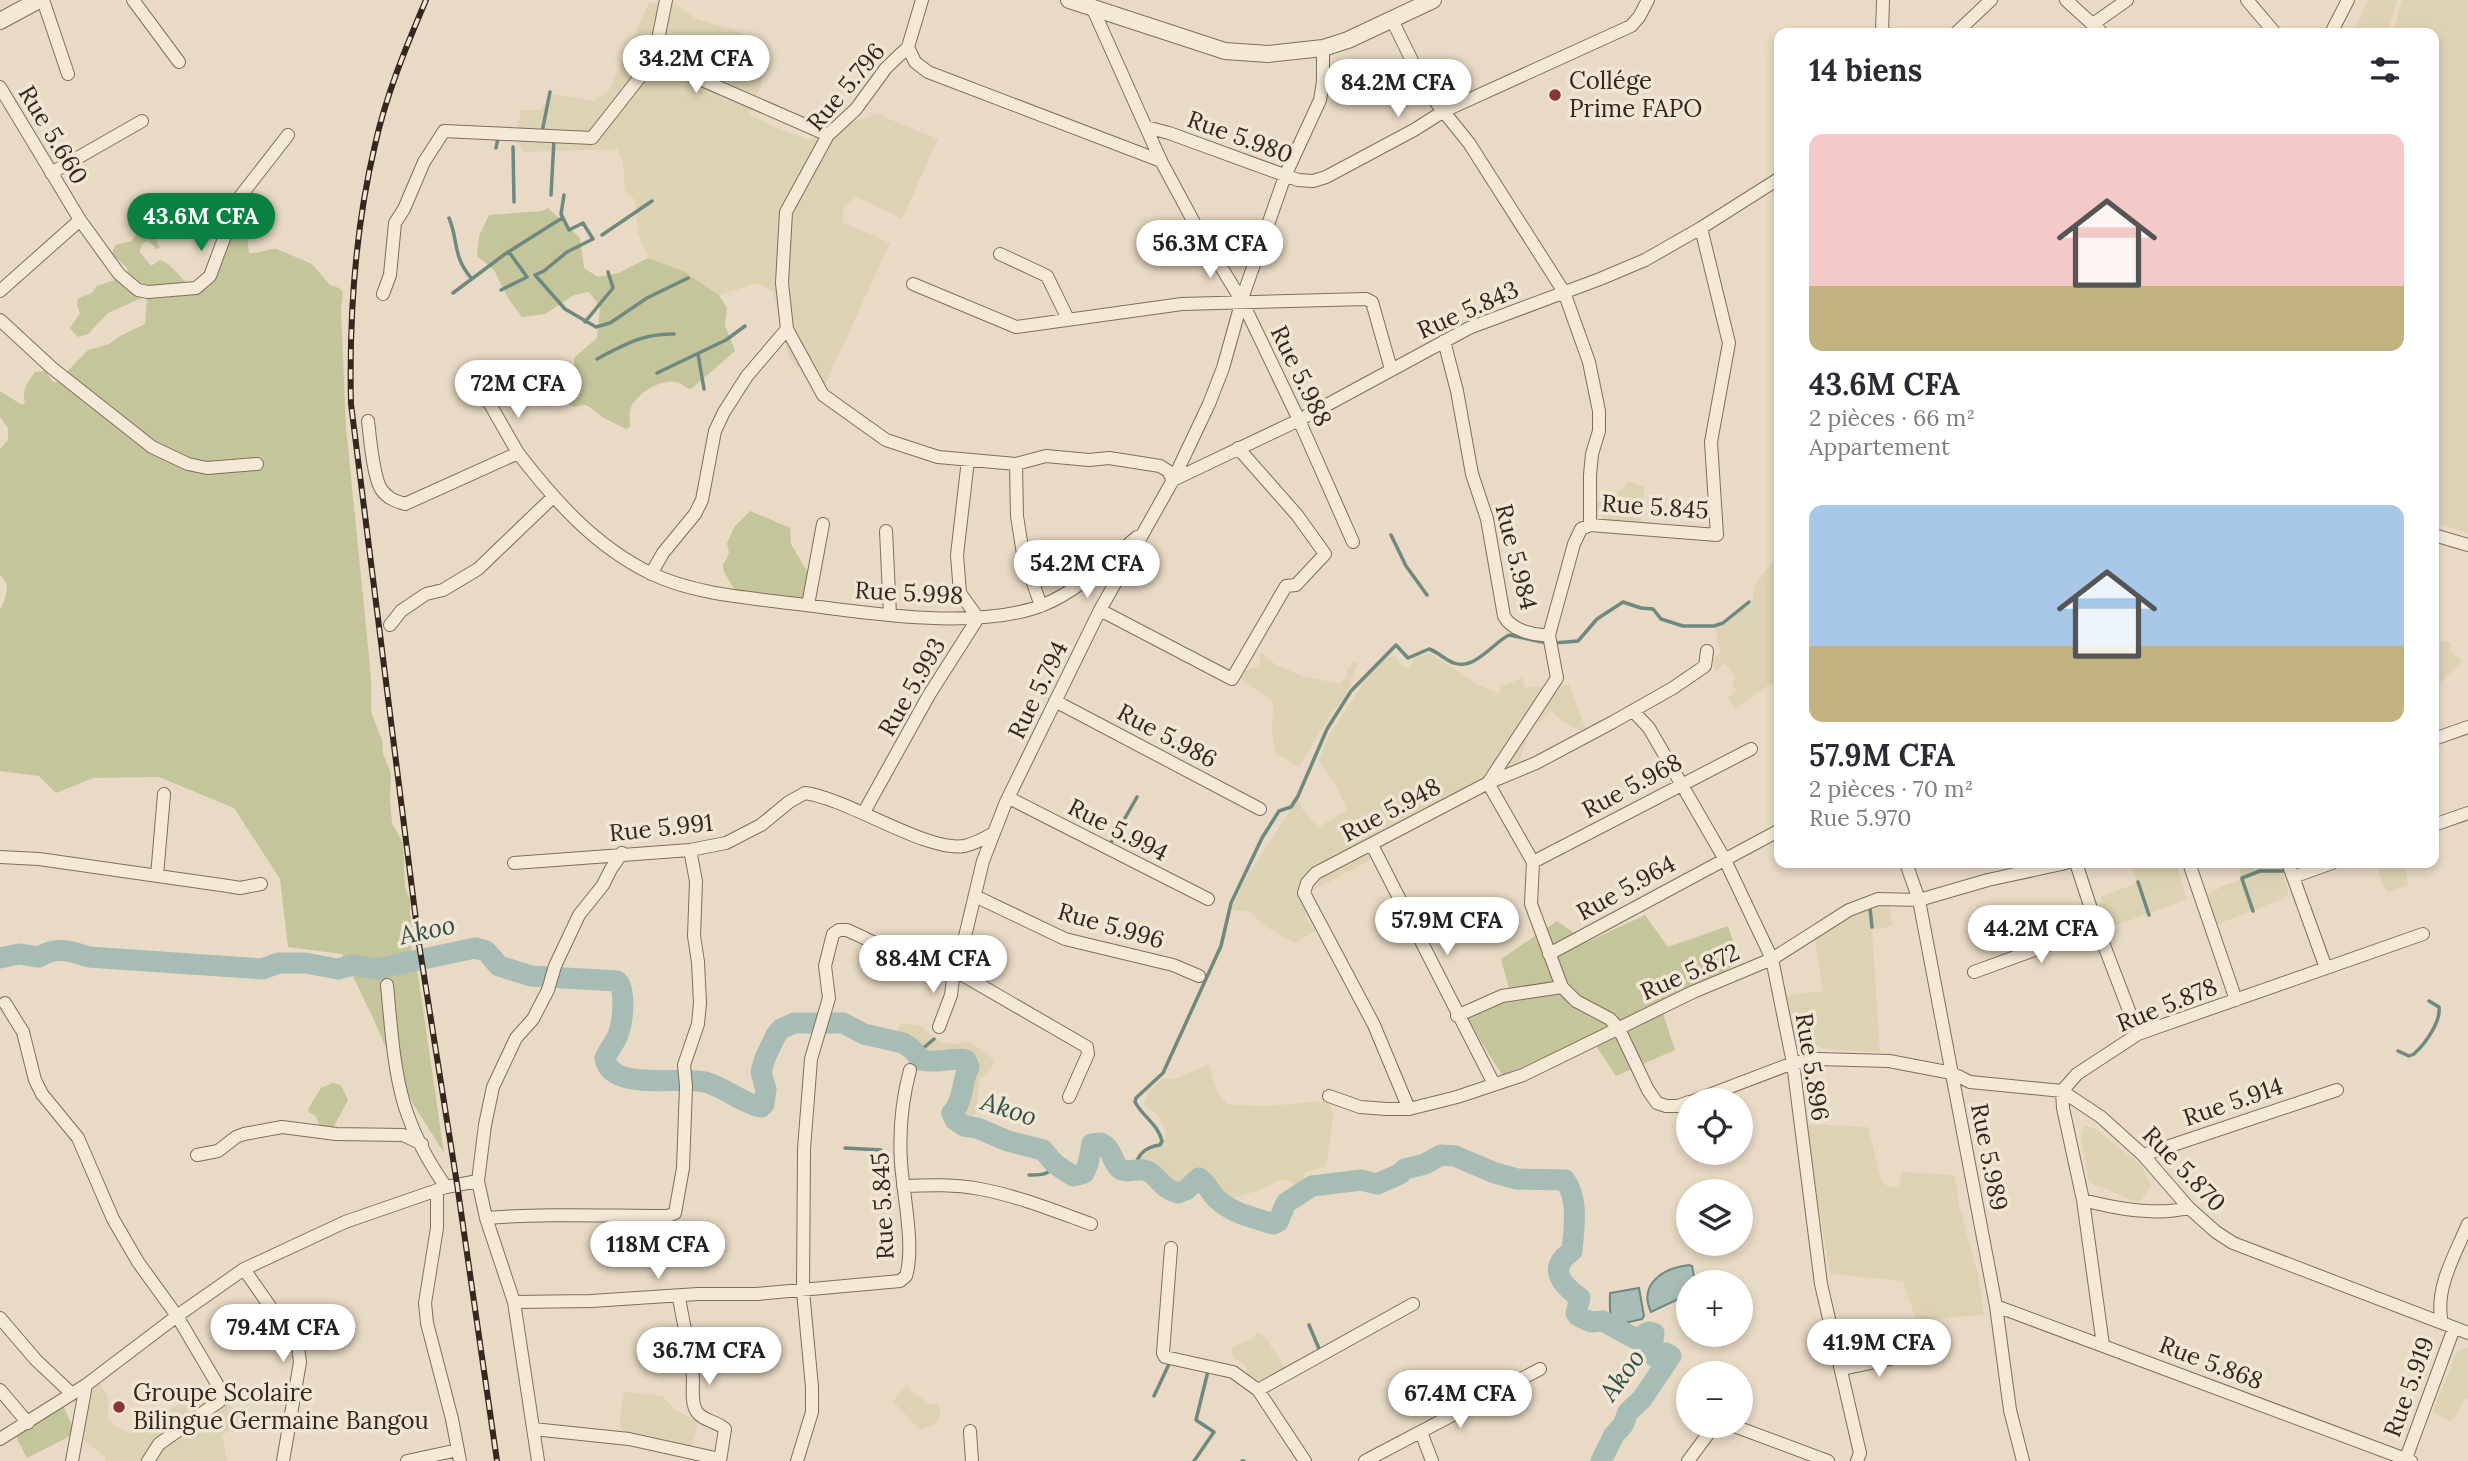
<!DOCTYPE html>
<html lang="fr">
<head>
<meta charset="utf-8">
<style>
	body { margin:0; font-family:Lora,serif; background:#f7f7f7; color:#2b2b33; height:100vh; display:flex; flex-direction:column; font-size:26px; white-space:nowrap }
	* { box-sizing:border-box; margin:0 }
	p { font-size:23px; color:#7c7c81 }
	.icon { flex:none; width:38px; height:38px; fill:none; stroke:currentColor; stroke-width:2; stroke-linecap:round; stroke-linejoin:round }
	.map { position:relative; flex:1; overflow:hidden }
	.sheet { position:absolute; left:1774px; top:28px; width:665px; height:840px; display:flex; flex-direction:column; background:#fff; border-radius:14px; box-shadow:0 4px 10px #0003 }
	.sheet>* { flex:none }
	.fabs { position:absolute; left:1676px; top:1088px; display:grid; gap:14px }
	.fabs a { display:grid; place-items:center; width:77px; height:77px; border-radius:50%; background:#fff; box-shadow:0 4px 10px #0003; font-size:35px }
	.price { position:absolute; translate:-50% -60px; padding:0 16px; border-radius:24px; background:#fff; color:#222; font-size:23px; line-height:46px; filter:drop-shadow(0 2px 4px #0008) }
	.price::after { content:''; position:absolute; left:50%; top:42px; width:21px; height:16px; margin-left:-10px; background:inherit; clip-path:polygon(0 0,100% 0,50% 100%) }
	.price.selected { background:#0b8043; color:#fff }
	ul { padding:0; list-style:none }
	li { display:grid; align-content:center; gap:14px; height:371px; padding:0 35px }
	li span { display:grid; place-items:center; height:217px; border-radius:14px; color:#555 }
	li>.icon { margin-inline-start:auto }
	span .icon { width:126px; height:126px; fill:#fffc; stroke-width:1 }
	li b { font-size:30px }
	h2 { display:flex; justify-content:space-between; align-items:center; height:84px; padding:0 35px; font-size:30px }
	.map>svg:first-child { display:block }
	.farmland { fill:#ddd2b3 }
	.green { fill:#c4c59a }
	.water { fill:#a6bcb4; stroke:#6e8980; stroke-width:2 }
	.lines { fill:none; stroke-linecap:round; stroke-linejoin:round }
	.stream { stroke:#6e8980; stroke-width:3.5 }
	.river { stroke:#a6bcb4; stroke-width:21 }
	.minor-casing { stroke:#816d5d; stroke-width:14 }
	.tertiary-casing { stroke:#816d5d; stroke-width:18 }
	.minor { stroke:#f4e9d6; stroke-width:12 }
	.tertiary { stroke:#f4e9d6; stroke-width:16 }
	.rail-casing { stroke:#33271f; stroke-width:6 }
	.rail { stroke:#f1e6d3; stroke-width:3.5; stroke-dasharray:10; stroke-linecap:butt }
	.poi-dot { fill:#89343c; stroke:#f1e6d3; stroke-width:2.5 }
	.labels { text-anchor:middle; stroke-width:7; stroke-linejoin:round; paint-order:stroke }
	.poi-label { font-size:24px; fill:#33271f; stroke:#f1e6d3; text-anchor:start }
	.street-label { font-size:24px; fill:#33271f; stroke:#f1e6d3 }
	.water-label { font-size:26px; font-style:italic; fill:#30514c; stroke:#f1e6d3 }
</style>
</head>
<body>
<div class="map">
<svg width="2468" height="1461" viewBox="0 0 2468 1461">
	<rect width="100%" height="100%" fill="#e8dac4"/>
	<path class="farmland" d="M2368 0H2397L2388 33H2349L2359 21Z
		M2402 0H2468V533L2434 522V33H2393Z
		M673 2 696 19 732 29 761 42 767 62 762 83 749 114 774 127 810 140 828 126 863 119 877 114 938 139 902 219 855 196 844 207 842 222 890 243 820 395 789 357 773 292 758 283 719 295 683 271 648 258 638 232 635 200 625 192 623 161 617 149 524 152 515 138 521 110H541L553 94 593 101 609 90 649 3Z
		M1629 481 1644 487 1641 529 1609 521 1596 511 1597 502 1611 499Z
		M1780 553V681L1769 685 1735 709 1728 698 1736 690 1732 683 1735 678 1728 666 1724 664 1716 672 1712 659 1721 653 1715 630 1752 602 1755 584Z
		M2434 641 2451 642 2450 651 2461 660 2460 663 2439 684 2434 679Z
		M1261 652 1276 665 1302 676 1340 684 1346 678 1347 671 1353 662 1358 663 1346 695 1331 714 1299 767 1276 753 1272 734 1273 702 1239 677 1251 668 1259 667Z
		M1430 653 1477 684 1499 694 1501 686 1523 678 1524 687 1569 685 1588 735 1562 721 1551 710 1531 731 1514 772 1486 791 1463 798 1386 840 1372 859 1309 892 1305 918 1316 931 1295 943 1263 925 1250 911 1231 910 1248 875 1298 799 1303 810 1318 828 1347 810 1336 785 1319 761 1329 735 1379 660 1395 656 1402 666 1409 668 1415 658Z
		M2131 863H2176L2187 899 2109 928 2099 904 2102 903 2101 897 2137 883Z
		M2239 863H2280L2289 893 2282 899 2213 926 2206 896 2223 886 2241 880Z
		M2375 863H2405L2408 885 2388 892 2384 888Z
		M1889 905 1892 926 1872 930 1880 1052 1837 1050 1817 1047 1805 1042 1790 1030 1785 996 1823 991 1814 932 1854 913Z
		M901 1023 921 1026 932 1037 941 1042 951 1044 971 1042 994 1060 992 1067 980 1079 975 1114 965 1124 956 1118 964 1101V1085L971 1062 967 1058 951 1056 927 1060 912 1047 892 1039Z
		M1209 1064 1216 1090 1227 1104 1231 1105 1267 1106 1327 1101 1332 1109 1333 1119 1327 1160 1324 1167 1306 1172 1300 1187 1286 1180H1278L1261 1190 1232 1198 1216 1197 1205 1176 1194 1174 1180 1189H1173L1162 1176 1138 1162 1148 1147 1165 1139 1166 1130 1158 1115 1144 1105 1148 1093 1162 1078 1176 1079Z
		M1805 1124 1868 1127 1882 1182 1889 1187H1899L1902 1172 1951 1175 1955 1177 1959 1205 1978 1274 1984 1315 1916 1320 1903 1281 1830 1274Z
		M2084 1126 2094 1128 2141 1165 2151 1185 2141 1201 2136 1202 2089 1182 2081 1136Z
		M1258 1332 1265 1337 1285 1368 1262 1382 1247 1373 1246 1366 1233 1357 1231 1348 1251 1339Z
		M2468 1348V1398L2464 1400 2455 1417 2449 1421 2433 1413 2434 1408 2457 1352Z
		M98 1381 108 1396V1421L129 1434 138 1431 212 1382 244 1423 222 1435 227 1461H105L106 1458 78 1435 90 1387Z
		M907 1387 928 1403 938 1405 941 1411 936 1424 920 1430 893 1402 897 1395Z
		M624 1392 662 1396 674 1409 698 1422 692 1445 689 1447 642 1439 621 1430 620 1419Z"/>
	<path class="green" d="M548 208 580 238 584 268 598 277 619 273 648 258 683 271 719 295 727 308 725 325 735 351 691 389C684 388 682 383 676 382 661 378 634 395 630 410 629 415 630 422 630 427L626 429 602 417 590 407 585 405 574 407 519 381 537 371 540 377H558L574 369V358L597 338 600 307 589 292 574 295 545 314 522 317 508 298 494 270 477 256 479 236 489 215 542 211Z
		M225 220H235L246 228 249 253C259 254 267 248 277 249L312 264 330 285 339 288 343 292 341 312 346 427 371 677V712L382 740 383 754 391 773 390 800 392 823 403 843 405 888 410 899V915L415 930 411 951 418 975 444 1153 402 1086 374 1020 342 954 288 947 280 879 234 808 159 777 93 778 56 793 39 776 0 771V610C6 596 12 586 0 575V449L8 440V428L0 417V391L22 405 25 402C21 391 29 380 35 372L45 371 53 382H57L88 350 109 344 120 336 145 324 147 301 144 297 108 313 88 334 78 337 70 328 80 313 77 305 78 298 92 293 97 286 129 275 127 268 112 254 115 245 131 241 139 231 143 229 153 235 160 248 156 249 148 240 142 244 140 252 151 266 160 260C176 266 180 281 196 289L210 278 221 227Z
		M750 511 790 528 791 544 808 573V593L803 599 734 589 724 572 723 565 729 553 727 543 735 526Z
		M1645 915 1668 947 1728 926 1740 961 1663 1014 1675 1050 1616 1076 1592 1040 1502 1075 1466 1017 1512 999 1501 959 1557 921 1587 942Z
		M333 1083 341 1085 348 1100 331 1132 321 1130 316 1116 309 1112 308 1109 321 1088Z
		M61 1402 76 1433 27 1458 11 1427Z"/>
	<path class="water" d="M1689 1265 1692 1266 1695 1281 1689 1283V1294L1651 1312C1638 1284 1663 1268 1689 1265Z
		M1639 1288 1644 1316 1642 1319 1616 1325C1608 1317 1610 1303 1610 1293Z"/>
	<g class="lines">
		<path class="stream" d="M542 132 550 92
			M513 147 514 202
			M496 148 498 138
			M551 195 554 139
			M564 195 561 214 569 230 583 223 593 239 567 252 544 271 535 275 565 309 596 327 610 323 647 298 688 278
			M449 218C459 242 452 255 471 278
			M602 235 652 201
			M501 290 527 277 509 252
			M453 293 505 254 562 218
			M585 322 613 288 608 272
			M698 354 704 389
			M597 359C623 345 644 333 674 334
			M657 373 726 340 745 326
			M1391 535 1406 566 1427 595
			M1779 540H1780
			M1554 643 1578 641 1597 619 1623 602 1641 608 1653 609 1661 619 1683 626H1714L1723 623 1749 602
			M1109 846 1137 797
			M2242 878 2260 871H2283
			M2242 879 2253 911
			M2138 882 2149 915
			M1870 908 1872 927
			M2398 1051 2409 1056 2414 1054C2425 1044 2441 1022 2439 1007L2429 1001
			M915 1055 934 1039
			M845 1148 881 1150
			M1135 1169C1137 1154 1145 1147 1160 1145L1162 1141C1158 1124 1143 1117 1135 1102L1136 1098 1163 1073 1221 946 1231 903 1262 838 1279 811 1291 807 1298 796 1327 729 1351 691 1396 645 1408 658 1429 649C1438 652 1445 660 1454 663 1474 671 1494 642 1509 635L1547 643
			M1029 1175C1041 1175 1048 1176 1055 1164
			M1309 1325 1320 1351
			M1154 1396 1169 1364
			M1194 1461 1214 1432 1196 1420 1208 1371
			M1242 1461H1244"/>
		<path class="river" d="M0 958 19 954 39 957C56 946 70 951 89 957L262 969 279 963H305L338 969 353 965 376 969 475 948 486 951 499 966 531 976 617 981C626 990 623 1020 619 1032 616 1042 609 1049 605 1058 610 1092 680 1076 705 1082 725 1087 741 1103 761 1107L764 1104 766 1090 761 1072 765 1058 776 1035 781 1029 794 1023H843L864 1034 903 1043 912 1049 921 1060C937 1064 951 1057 966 1060L969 1067C961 1082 964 1102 952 1113L955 1120 964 1126 977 1128 1008 1141 1043 1150 1055 1164 1073 1176 1084 1173 1088 1164 1092 1144 1101 1143C1114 1150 1111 1161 1120 1169 1128 1174 1138 1167 1147 1171 1160 1177 1160 1188 1178 1193L1186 1190 1199 1178C1207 1183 1210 1193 1217 1199 1231 1213 1255 1218 1273 1224L1278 1222 1286 1203 1312 1186 1361 1180 1377 1184 1400 1174 1405 1169 1425 1164 1441 1155 1455 1156 1495 1173 1517 1179 1565 1180C1579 1200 1574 1228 1572 1251 1547 1268 1561 1284 1580 1298L1576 1313 1578 1316 1591 1322 1603 1321 1636 1339 1649 1332 1654 1333 1651 1352 1654 1356 1666 1353 1671 1356 1642 1399 1628 1412 1623 1425 1614 1435 1601 1461"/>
		<defs>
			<path id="minor" d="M43 0 68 74
				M133 0 179 62
				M666 0 654 59 828 135
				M922 0 908 47 886 68 856 109 828 135 786 212 782 283 787 329 823 395 886 440 938 457 1016 464 1046 456 1089 460 1109 458 1160 466 1168 471 1173 480 1299 420 1469 328 1600 279 1645 260 1701 228 1780 178
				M2066 0 2102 33
				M2247 0 2275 33
				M1092 7 1161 161 1197 228 1242 301 1299 420 1353 542
				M1392 20 1427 91 1469 143 1564 292 1589 362 1599 411V431L1592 454 1590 475V525L1717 535 1711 442 1729 343 1701 228
				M2093 24 2127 0
				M1882 33 1883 0
				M1956 33 1991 0
				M2331 33 2348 0
				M908 47 915 62 928 72 1161 161
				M0 87 80 220 0 291
				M1146 127 1169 133 1298 180 1313 181 1326 177 1414 130 1444 111 1631 26 1639 17 1648 0
				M51 173 142 121
				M80 220 119 274 138 290 148 292 196 288 210 276 239 198 288 135
				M1000 254 1047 276 1068 319
				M913 284 1016 327 1182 304 1366 299 1372 302 1391 369
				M383 294 390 275 395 223 404 209 424 162 444 131 592 138 654 59
				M0 320 52 368 152 447 188 464 207 468 257 464
				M1444 341 1457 391 1472 474 1487 519 1504 616C1511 630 1534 636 1549 635L1574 544 1581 529 1590 525
				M490 404 518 453
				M368 421C370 437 373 476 381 489 387 498 395 501 405 504L518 453C555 501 595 546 650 573 698 596 754 598 806 605 871 614 981 630 1043 605 1078 591 1108 561 1137 537
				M1016 464 1017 516 1023 554 1041 606
				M886 531 890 615
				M2434 535 2468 545
				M651 574 663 553 695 514 702 500 715 431 724 412 747 376 787 329
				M808 605 823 524
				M1100 610 1232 679 1286 586 1296 585 1325 554 1297 515 1238 448
				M390 625 401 611 426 594 443 590 478 569 553 497
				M1549 635 1557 678 1488 783 1533 862 1531 904 1562 987 1576 1001 1610 1019 1619 1029 1648 1090 1657 1103 1666 1106H1678L1689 1102
				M1055 701 1260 809
				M1633 711 1649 728 1724 858 1772 959 1793 1063 1821 1284 1860 1453 1857 1461
				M2434 739 2468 727
				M1009 798 1208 899
				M864 812 929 695 978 618 960 593 957 555 968 460
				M2434 825 2468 813
				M1372 845 1494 1084
				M0 857 39 859 228 886 240 888 261 884
				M1533 862 1751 749
				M514 863 690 850 726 843 761 825 789 802 805 793C849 799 926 852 964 846 975 844 985 838 994 833
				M1906 863 1919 900 1996 1306 2010 1410 2023 1461
				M2076 863 2097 927 2138 1034
				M2189 863 2236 1000
				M2288 863 2326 968
				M157 876 164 794
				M2293 877 2332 863
				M975 896 1065 939 1173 965 1199 976
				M1549 954 1780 830
				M1974 972 2097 927
				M387 985C391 1025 393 1066 404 1104 413 1133 429 1163 446 1187
				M5 1003 23 1032 35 1080 42 1094 78 1138 113 1219 138 1262 177 1316 223 1394 221 1400 159 1444 148 1461
				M1457 1016 1502 996 1562 987
				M939 1027 951 995 954 970
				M1329 1096 1360 1107 1387 1109H1409L1457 1097 1523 1075 1693 992 1772 959 1849 910 1878 899 1919 900 1988 880 2066 863
				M1069 1097 1088 1054 1087 1047 954 970 962 949 983 861 1006 802 1100 610 1173 480 1209 404 1223 368 1244 293 1285 176 1320 100 1323 82V48
				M1693 1101 1793 1063 1818 1059 1889 1061 1952 1073 1970 1082 2062 1091 2101 1117 2143 1155 2189 1208 2216 1232 2233 1243 2468 1333
				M1409 1109 1374 1025 1304 893 1307 883 1316 873 1488 783 1536 763 1613 722 1673 688 1705 666 1707 651
				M197 1155 218 1151 236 1137 244 1134 282 1127 336 1134 403 1135 422 1144
				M2143 1155 2337 1090
				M903 1186C929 1185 955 1184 980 1189 1018 1196 1055 1211 1091 1224
				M437 1190V1228L425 1303 427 1323 452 1419 460 1461
				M2083 1200C2117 1209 2155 1216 2189 1208
				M486 1218C547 1213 607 1216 668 1216L675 1213 683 1168 686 1086 684 1065 698 1024 700 1003 698 962 694 936 696 881 690 850
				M1171 1248 1163 1353 1165 1357 1233 1372 1258 1390
				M244 1269 298 1347 300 1362 283 1461
				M679 1297C683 1324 691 1352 693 1379 693 1389 691 1404 697 1412 703 1421 717 1421 725 1429L720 1461
				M514 1302 591 1301 698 1294H757L900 1281 906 1276C915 1247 903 1194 901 1162 899 1131 902 1100 910 1070
				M1996 1306 2411 1461
				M0 1318 36 1360 71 1393
				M2442 1323C2434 1289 2455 1255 2468 1224
				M2103 1345 2083 1200 2063 1108 2062 1091 2077 1074 2138 1034 2423 934
				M1842 1369 1909 1355
				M0 1390 28 1423
				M1734 1426 1828 1461
				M533 1429 629 1439 720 1459
				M970 1431 972 1461
				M1421 1432 1432 1461
				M0 1439 86 1385 177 1316 244 1269 345 1222 446 1187 478 1181
				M72 1461 86 1385
				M407 1461 458 1450
				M538 1461 514 1302 486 1218 478 1181 485 1125 493 1087 516 1038 533 1019 548 990 555 966 579 915 603 885 611 869 622 853
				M797 1461 812 1412V1387L803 1291 804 1149 811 1059 829 998 825 966 833 934 839 930H847C881 945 919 968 956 965
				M1305 1461 1258 1390 1413 1304
				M1365 1461 1540 1369
				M1688 1461 1711 1430 1723 1426
				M2405 1461 2454 1328"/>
			<path id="tertiary" d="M1069 0 1225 51 1268 54 1323 48 1348 40 1433 0
				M0 21 39 0"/>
		</defs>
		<use href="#minor" class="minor-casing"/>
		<use href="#tertiary" class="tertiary-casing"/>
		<use href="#minor" class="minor"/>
		<use href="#tertiary" class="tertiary"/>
		<defs>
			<path id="rail" d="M426 0C406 47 386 95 375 145 355 229 349 318 351 404L419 944 457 1184 497 1461"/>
		</defs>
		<use href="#rail" class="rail-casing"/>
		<use href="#rail" class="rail"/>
	</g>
	<g class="poi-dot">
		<circle cx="1555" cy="95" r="7"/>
		<circle cx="119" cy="1407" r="7"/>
	</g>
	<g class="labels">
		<g class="poi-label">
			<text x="1569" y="89">Collége<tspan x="1569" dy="28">Prime FAPO</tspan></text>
			<text x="133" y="1401">Groupe Scolaire<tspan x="133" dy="28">Bilingue Germaine Bangou</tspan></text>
		</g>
		<g class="street-label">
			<text transform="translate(846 87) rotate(-50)" y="8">Rue 5.796</text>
			<text transform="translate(53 135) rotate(59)" y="8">Rue 5.660</text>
			<text transform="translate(1240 137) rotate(20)" y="8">Rue 5.980</text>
			<text transform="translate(1468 310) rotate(-24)" y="8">Rue 5.843</text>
			<text transform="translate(1301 376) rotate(64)" y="8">Rue 5.988</text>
			<text transform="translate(1655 507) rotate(4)" y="8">Rue 5.845</text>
			<text transform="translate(1516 557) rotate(76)" y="8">Rue 5.984</text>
			<text transform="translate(909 593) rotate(3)" y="8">Rue 5.998</text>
			<text transform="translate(912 687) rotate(-60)" y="8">Rue 5.993</text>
			<text transform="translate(1038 690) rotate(-64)" y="8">Rue 5.794</text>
			<text transform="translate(1167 736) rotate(28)" y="8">Rue 5.986</text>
			<text transform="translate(1632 786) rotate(-28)" y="8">Rue 5.968</text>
			<text transform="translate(1391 810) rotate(-28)" y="8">Rue 5.948</text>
			<text transform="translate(661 828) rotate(-6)" y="8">Rue 5.991</text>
			<text transform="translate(1118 830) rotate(27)" y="8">Rue 5.994</text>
			<text transform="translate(1626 888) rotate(-29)" y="8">Rue 5.964</text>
			<text transform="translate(1111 926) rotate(16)" y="8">Rue 5.996</text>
			<text transform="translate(1690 972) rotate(-24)" y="8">Rue 5.872</text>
			<text transform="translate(2167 1005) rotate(-22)" y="8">Rue 5.878</text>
			<text transform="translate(1812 1067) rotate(81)" y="8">Rue 5.896</text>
			<text transform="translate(2233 1102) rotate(-19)" y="8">Rue 5.914</text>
			<text transform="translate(1989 1157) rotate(79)" y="8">Rue 5.989</text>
			<text transform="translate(2184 1169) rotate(46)" y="8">Rue 5.870</text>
			<text transform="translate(883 1206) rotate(-93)" y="8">Rue 5.845</text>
			<text transform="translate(2211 1363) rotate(21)" y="8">Rue 5.868</text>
			<text transform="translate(2409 1387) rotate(-70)" y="8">Rue 5.919</text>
		</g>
		<g class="water-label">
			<text transform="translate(427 930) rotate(-12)" y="9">Akoo</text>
			<text transform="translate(1009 1109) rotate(18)" y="9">Akoo</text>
			<text transform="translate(1622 1375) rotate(-54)" y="9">Akoo</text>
		</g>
	</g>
</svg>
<div class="fabs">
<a><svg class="icon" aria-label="locate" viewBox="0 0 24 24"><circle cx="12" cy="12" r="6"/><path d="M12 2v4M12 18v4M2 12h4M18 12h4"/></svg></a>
<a><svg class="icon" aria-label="layers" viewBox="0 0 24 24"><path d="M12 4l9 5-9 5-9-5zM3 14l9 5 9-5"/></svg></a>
<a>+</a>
<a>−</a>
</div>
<b class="price" style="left:696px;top:95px">34.2M CFA</b>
<b class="price" style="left:1398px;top:119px">84.2M CFA</b>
<b class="price selected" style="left:201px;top:253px">43.6M CFA</b>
<b class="price" style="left:1210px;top:280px">56.3M CFA</b>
<b class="price" style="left:518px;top:420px">72M CFA</b>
<b class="price" style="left:1087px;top:600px">54.2M CFA</b>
<b class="price" style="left:1447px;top:957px">57.9M CFA</b>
<b class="price" style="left:2041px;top:965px">44.2M CFA</b>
<b class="price" style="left:933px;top:995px">88.4M CFA</b>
<b class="price" style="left:658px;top:1281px">118M CFA</b>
<b class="price" style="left:283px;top:1364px">79.4M CFA</b>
<b class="price" style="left:1879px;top:1379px">41.9M CFA</b>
<b class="price" style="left:709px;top:1387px">36.7M CFA</b>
<b class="price" style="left:1460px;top:1430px">67.4M CFA</b>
<section class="sheet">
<h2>14 biens<svg class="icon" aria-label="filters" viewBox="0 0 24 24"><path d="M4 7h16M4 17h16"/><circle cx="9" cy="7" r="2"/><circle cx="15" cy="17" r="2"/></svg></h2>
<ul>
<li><span style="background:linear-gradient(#f6c9c9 70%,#c2b280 0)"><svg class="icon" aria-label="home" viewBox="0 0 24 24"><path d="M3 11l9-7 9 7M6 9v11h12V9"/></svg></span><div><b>43.6M CFA</b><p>2 pièces · 66 m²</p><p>Appartement</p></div></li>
<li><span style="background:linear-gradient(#a9c7e8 65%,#c2b280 0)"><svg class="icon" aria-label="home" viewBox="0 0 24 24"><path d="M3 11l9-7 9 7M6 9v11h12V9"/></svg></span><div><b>57.9M CFA</b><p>2 pièces · 70 m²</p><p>Rue 5.970</p></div></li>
</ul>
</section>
</div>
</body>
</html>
